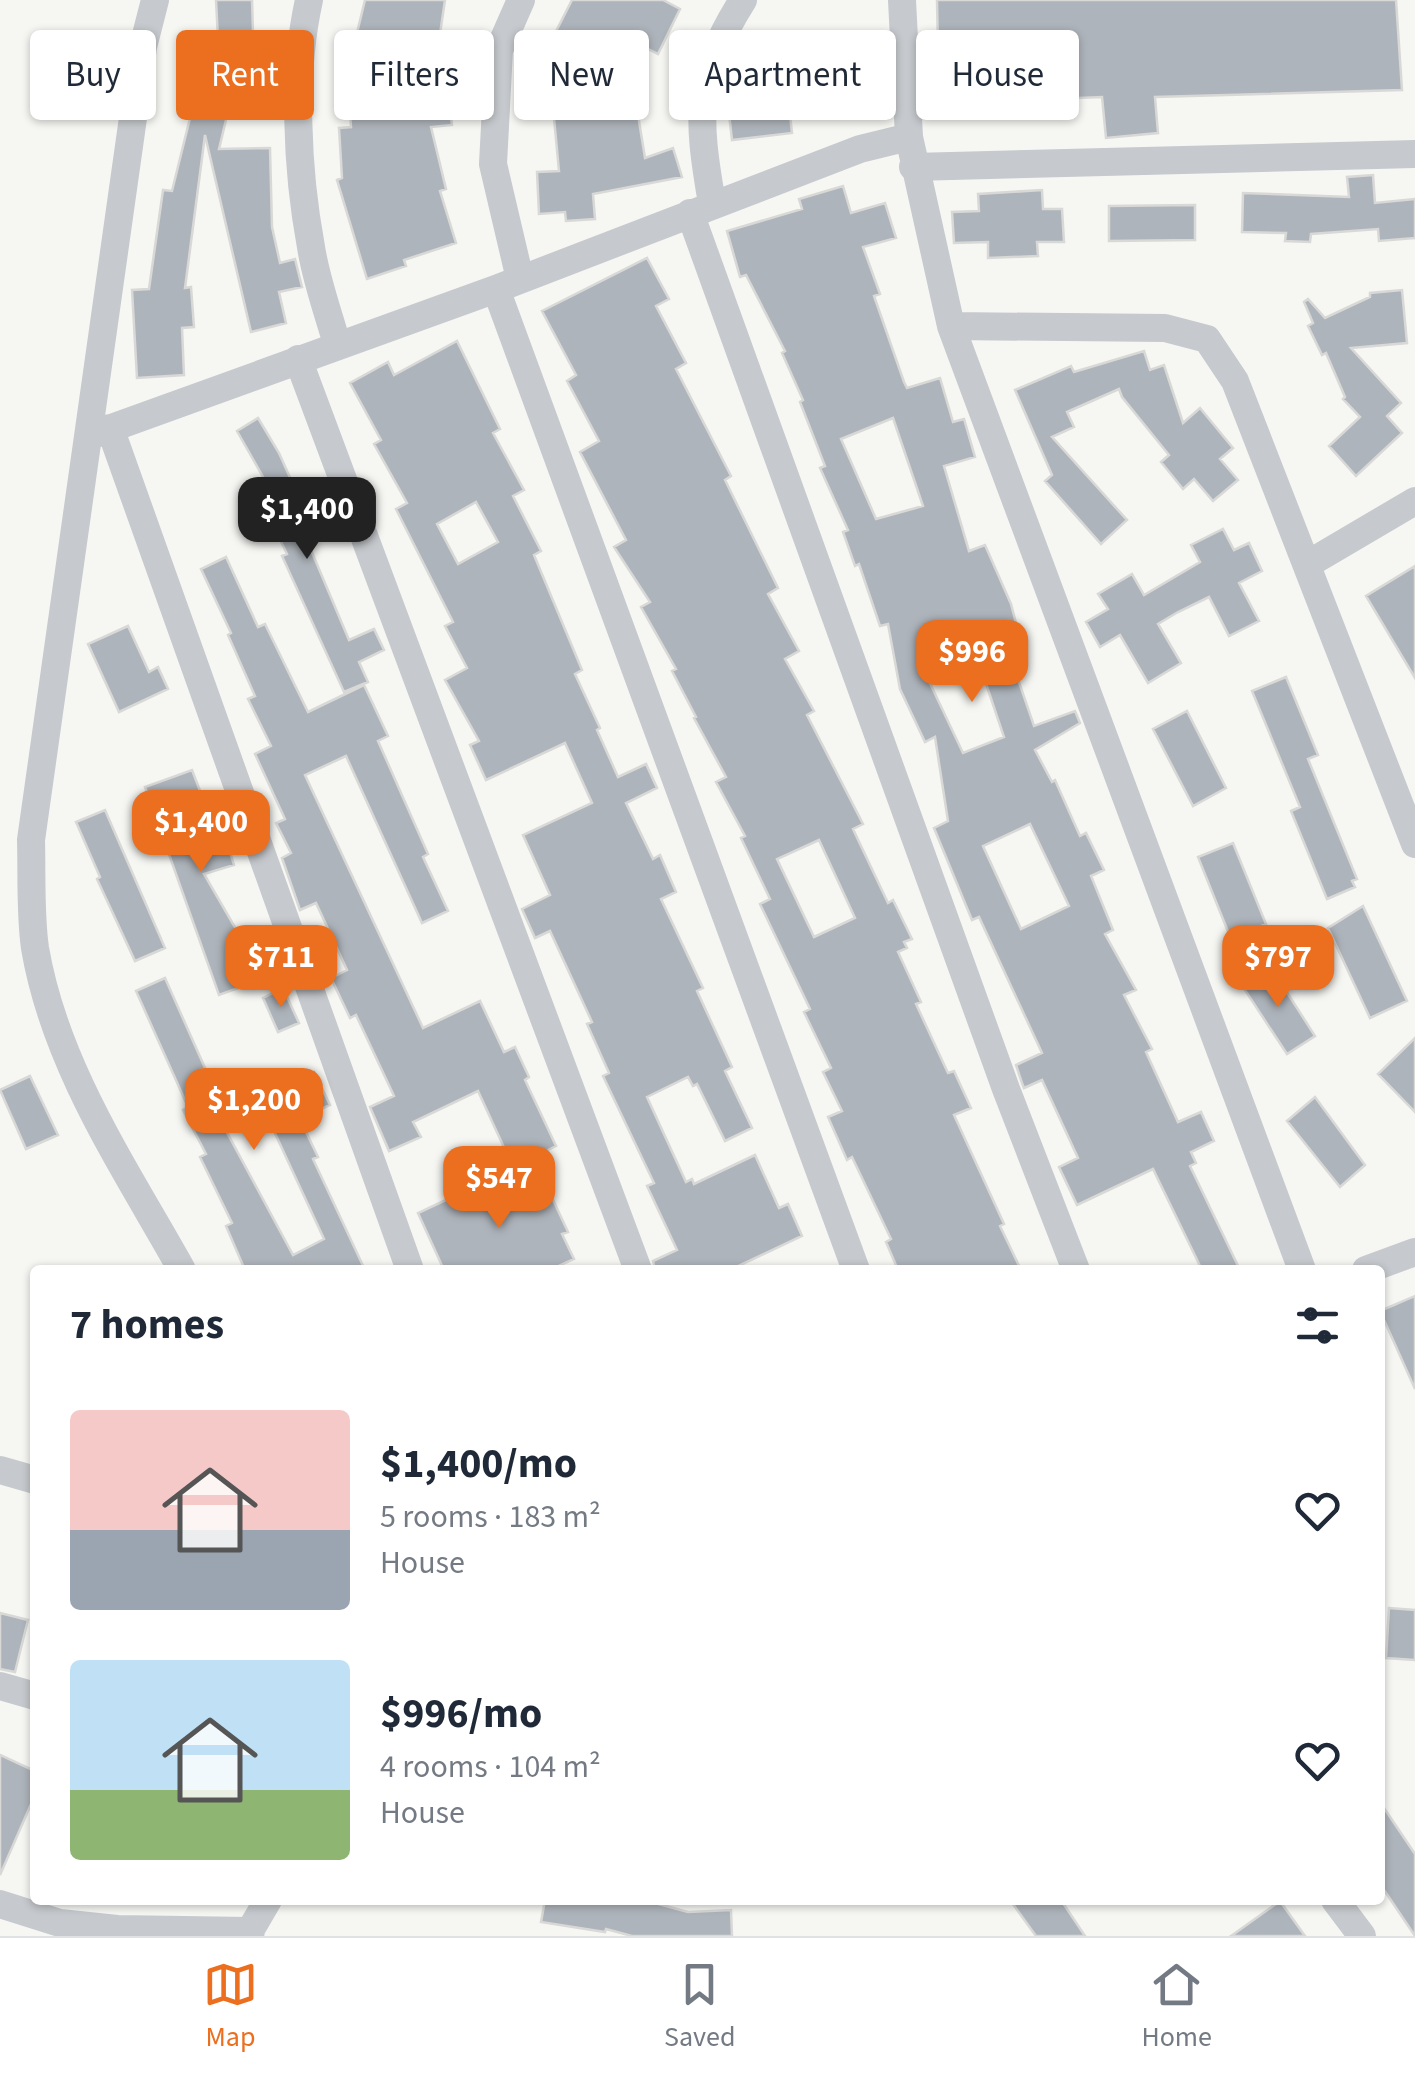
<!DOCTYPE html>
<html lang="en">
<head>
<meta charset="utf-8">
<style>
	body { margin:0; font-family:"Source Sans 3",sans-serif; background:#f6f6f7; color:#1f2937; height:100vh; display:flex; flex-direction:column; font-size:38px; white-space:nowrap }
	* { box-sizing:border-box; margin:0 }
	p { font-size:32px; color:#747a83 }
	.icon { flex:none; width:55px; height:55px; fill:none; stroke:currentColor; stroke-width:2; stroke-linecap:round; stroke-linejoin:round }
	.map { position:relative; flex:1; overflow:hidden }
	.panel { position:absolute; left:30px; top:1265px; width:1355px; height:640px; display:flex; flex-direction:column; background:#fff; border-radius:10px; box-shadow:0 2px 8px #0004 }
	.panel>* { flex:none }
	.top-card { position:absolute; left:30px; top:30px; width:1355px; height:90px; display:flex; gap:20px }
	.price { position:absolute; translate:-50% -85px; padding:0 22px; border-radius:20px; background:#eb6f1e; color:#fff; font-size:32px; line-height:65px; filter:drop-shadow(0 2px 5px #0008) }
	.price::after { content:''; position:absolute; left:50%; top:60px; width:30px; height:22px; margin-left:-15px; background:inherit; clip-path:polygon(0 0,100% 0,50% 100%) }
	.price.current { background:#222; color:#fff }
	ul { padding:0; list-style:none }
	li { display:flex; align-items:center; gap:30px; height:250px; padding:0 40px }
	li span { display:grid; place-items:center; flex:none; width:280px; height:200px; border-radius:10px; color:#555 }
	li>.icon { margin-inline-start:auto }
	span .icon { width:120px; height:120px; fill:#fffc; stroke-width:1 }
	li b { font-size:42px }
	h2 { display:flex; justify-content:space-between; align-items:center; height:120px; padding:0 40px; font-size:42px }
	.chip { padding:0 35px; border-radius:10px; background:#fff; box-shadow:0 2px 8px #0004; font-size:35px; line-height:90px }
	.chip.current { background:#eb6f1e; color:#fff }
	.dock { display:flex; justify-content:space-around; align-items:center; height:140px; border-top:2px solid #e0e1e3; background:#fff; font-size:28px; color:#747a83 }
	.dock a { display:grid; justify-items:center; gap:5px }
	.dock .current { color:#eb6f1e }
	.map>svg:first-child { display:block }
	.building { fill:#aeb4bb; stroke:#d8d8d6; stroke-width:2.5; fill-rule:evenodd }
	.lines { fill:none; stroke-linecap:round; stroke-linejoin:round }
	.street { stroke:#c6c9cd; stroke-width:28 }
</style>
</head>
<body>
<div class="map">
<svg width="1415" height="1936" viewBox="0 0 1415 1936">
	<rect width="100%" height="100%" fill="#f6f7f3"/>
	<path class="building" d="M216 0H252L254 66H239L219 149 270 148 272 227 280 263 295 259 302 287 279 292 286 323 251 332 205 135 185 288 191 287 194 327 182 328 184 375 137 378 132 290 149 289 163 190 172 191 192 110 200 111 195 93 221 98Z
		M365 0H445L432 88 448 87 452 125 431 127 446 189 440 191 456 243 404 260 406 266 367 279 337 180 342 178 339 128 351 127 350 112H355V41Z
		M572 0H663L680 9 658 54 644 47 639 121 645 158 673 148 682 177 593 194 595 219 566 221 565 212 539 214 537 172 559 171 551 86 560 48 549 45Z
		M937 0H1396L1402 90 1155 97 1158 133 1106 138 1102 97 979 102V109L933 110 932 52H938Z
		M845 41 854 73 824 82 815 50Z
		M773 64 778 106 789 105 792 133 732 140 729 114 742 113 737 68Z
		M1373 175 1375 203 1415 199V238L1379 241 1378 229 1311 234 1310 242 1285 241 1286 233 1242 232 1243 193 1349 197 1347 177Z
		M843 186 851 213 885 203 896 238 863 247 880 294 874 296 904 382 907 388 940 378 953 422 964 419 975 457 944 466 969 551 985 545 1011 604 1016 623 996 640 1003 649 1007 647 1034 726 1075 711 1080 723 1035 750 1052 782 1055 780 1080 836 1086 833 1104 870 1091 876 1113 930 1105 934 1136 990 1124 995 1152 1049 1146 1052 1178 1122 1201 1112 1214 1141 1191 1152 1196 1163 1190 1166 1240 1270H1202L1153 1169 1077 1205 1059 1167 1078 1158 1042 1080 1024 1088 1022 1083 1016 1065 1042 1053 979 917 972 920 934 828 948 821 935 737 925 742 900 689 888 624 880 626 859 564 855 566 843 532 848 530 820 468 825 466 800 402 803 400 782 353 785 351 746 275 740 277 727 231 802 209 799 199ZM893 418 923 506 876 519 841 439ZM977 657 1004 737 963 753 927 677 936 675 935 668ZM1030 824 1069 906 1021 929 983 846Z
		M1042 190 1043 209H1062L1064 242H1037L1038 256 988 258V242L954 243 952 212 979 211 978 194Z
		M1195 205V240L1109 241V206Z
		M647 258 669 299 656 306 686 363 676 369 731 476 725 480 778 588 768 594 799 651 785 659 814 711 807 715 863 824 853 829 888 903 893 900 912 939 904 942 907 948 898 952 921 1002 916 1004 948 1073 954 1071 971 1108 954 1115 1004 1224 1000 1226 1021 1270H898L886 1242 891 1239 852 1157 847 1160 828 1117 842 1111 823 1072 831 1068 804 1012 810 1009 760 904 770 899 741 838 745 836 716 782 726 777 694 718 696 717 672 671 676 669 641 607 650 602 614 547 626 540 580 452 599 441 567 381 576 375 542 311ZM819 840 855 918 814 937 777 859Z
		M1402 290 1407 343 1351 348 1401 403 1387 416 1402 433 1356 476 1329 446 1360 417 1343 399 1345 397 1326 353 1322 355 1308 326 1313 323 1304 302 1308 299 1325 318 1370 297V293Z
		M457 341 500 429 493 433 524 490 513 496 541 551 534 555 582 670 575 674 600 728 597 730 618 777 646 764 657 788 626 803 653 859 660 855 676 892 661 899 703 988 697 991 732 1067 725 1071 752 1128 725 1141 697 1084 693 1086 688 1077 647 1097 686 1182 692 1179 694 1184 755 1155 779 1208 788 1204 802 1236 730 1270H655L653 1261 677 1250 647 1186 654 1183 603 1076 609 1073 587 1024 592 1022 550 931 535 938 522 909 550 895 523 835 592 803 565 743 486 780 470 745 479 741 445 680 467 668 445 626 453 622 396 509 407 503 374 444 381 440 350 383 388 362 394 375ZM476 502 498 542 458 564 437 524Z
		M1144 351 1150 370 1164 365 1183 423 1200 408 1233 448 1220 459 1238 480 1213 501 1194 479 1183 489 1161 462 1169 455 1122 397 1119 389 1067 412 1074 427 1052 437 1127 520 1101 544 1045 481 1052 475 1015 390 1071 366 1074 372Z
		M258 418 279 453 309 520 300 524 349 640 374 629 384 650 359 662 368 682 344 692 282 556 287 554 259 496 271 491 237 431Z
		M1223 529 1234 550 1249 543 1262 571 1239 583 1259 621 1229 636 1209 597 1178 612 1158 624 1181 663 1148 683 1120 635 1100 647 1086 622 1108 609 1098 594 1132 574 1144 595 1200 562 1191 545Z
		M226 557 258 627 265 624 308 712 364 685 388 736 378 741 428 854 423 857 448 911 422 923 346 756 305 775 423 1028 480 1001 504 1052 515 1047 529 1077 525 1080 556 1146 513 1167 478 1091 413 1122 421 1137 389 1151 370 1107 394 1096 356 1015 350 1018 331 978 347 970 316 903 300 910 282 858 291 853 276 823 285 819 255 754 271 746 248 699 255 696 228 635 231 633 201 569Z
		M1415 566V678L1366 596Z
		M128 626 149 672 158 667 168 689 119 712 88 644Z
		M1286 677 1318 755 1308 759 1357 879 1352 881 1355 887 1327 899 1291 811 1300 807 1252 691Z
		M1187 711 1226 788 1193 806 1153 729Z
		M192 770 217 835 224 833 234 865 204 874 240 936 255 982 219 995 145 787Z
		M105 810 165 948 135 961 97 879 100 877 76 822Z
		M1233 843 1266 924 1231 939 1198 857Z
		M1363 906 1407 1001 1370 1018 1328 928Z
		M1270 966 1315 1036 1287 1054 1241 984Z
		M165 978 205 1068 195 1073 293 1255 324 1239 254 1088 285 1073 290 1084 314 1072 330 1105 300 1119 318 1157 313 1159 365 1270H245L226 1226 232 1223 200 1157 206 1154 183 1110 188 1107 136 991Z
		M283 988 299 1023 278 1032 263 998Z
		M1415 1038V1112L1378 1074Z
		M30 1076 58 1135 26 1149 0 1090Z
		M1315 1097 1365 1165 1340 1187 1287 1121Z
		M541 1174 568 1232 562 1234 574 1259 550 1270H444L418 1213 467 1190 475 1205Z
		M1415 1296V1389L1380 1311Z
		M1389 1608 1415 1610V1660L1386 1658Z
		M0 1613 28 1620 15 1672 0 1669Z
		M0 1755 35 1771V1795L0 1875Z
		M1380 1802 1415 1854V1936L1380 1884Z
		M545 1900H644L688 1912 731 1910 732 1936H632L606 1929 605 1932 541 1922Z
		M1010 1900H1061L1085 1936H1036Z
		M1280 1901 1305 1936H1231Z"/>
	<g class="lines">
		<path class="street" d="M155 0 143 47 31 840C32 875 30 913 35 948 55 1066 125 1168 182 1270
			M309 0C292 76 297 171 311 247 316 280 328 312 337 344
			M902 0 909 137 951 326 1302 1270
			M913 167 1415 154
			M712 203C697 116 694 78 743 0
			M690 213 1006 1089 1076 1270
			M520 279 493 164 499 50 521 0
			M496 289 856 1270
			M951 326 1165 328 1207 339 1235 381 1415 844
			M298 359 638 1270
			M110 428 410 1270
			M95 434 496 289 860 149 909 137
			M1308 564 1415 501
			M1366 1270 1415 1252
			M0 1470 35 1480
			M0 1686 35 1696
			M1335 1900 1362 1936
			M0 1904 60 1923 117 1929 251 1931
			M247 1936 268 1900"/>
	</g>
</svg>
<b class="price current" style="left:307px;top:562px">$1,400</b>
<b class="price" style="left:972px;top:705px">$996</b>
<b class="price" style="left:201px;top:875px">$1,400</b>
<b class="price" style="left:281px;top:1010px">$711</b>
<b class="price" style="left:1278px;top:1010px">$797</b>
<b class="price" style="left:254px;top:1153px">$1,200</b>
<b class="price" style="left:499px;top:1231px">$547</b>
<div class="top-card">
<a class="chip">Buy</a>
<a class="chip current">Rent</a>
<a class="chip">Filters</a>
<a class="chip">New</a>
<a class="chip">Apartment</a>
<a class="chip">House</a>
</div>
<section class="panel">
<h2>7 homes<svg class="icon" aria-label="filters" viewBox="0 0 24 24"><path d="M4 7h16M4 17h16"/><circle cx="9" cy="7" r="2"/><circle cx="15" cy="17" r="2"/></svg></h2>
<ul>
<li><span style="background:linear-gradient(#f6c9c9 60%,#9aa5b1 0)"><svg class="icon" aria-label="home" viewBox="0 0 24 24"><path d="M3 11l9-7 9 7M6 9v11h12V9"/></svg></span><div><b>$1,400/mo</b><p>5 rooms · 183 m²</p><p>House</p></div><svg class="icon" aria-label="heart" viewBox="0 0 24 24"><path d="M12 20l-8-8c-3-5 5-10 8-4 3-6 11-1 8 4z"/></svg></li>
<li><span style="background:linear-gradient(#bfe0f5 65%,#8fb573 0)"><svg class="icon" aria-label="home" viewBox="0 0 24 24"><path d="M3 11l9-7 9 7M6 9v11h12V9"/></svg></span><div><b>$996/mo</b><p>4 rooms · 104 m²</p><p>House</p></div><svg class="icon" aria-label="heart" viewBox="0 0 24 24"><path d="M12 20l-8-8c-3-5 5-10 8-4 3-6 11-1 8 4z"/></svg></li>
</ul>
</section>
</div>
<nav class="dock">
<a class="current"><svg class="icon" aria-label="map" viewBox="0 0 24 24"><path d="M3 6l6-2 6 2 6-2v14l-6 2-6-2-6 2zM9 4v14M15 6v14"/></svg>Map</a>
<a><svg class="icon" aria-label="saved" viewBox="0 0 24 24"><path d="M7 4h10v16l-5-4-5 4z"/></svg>Saved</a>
<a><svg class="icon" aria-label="home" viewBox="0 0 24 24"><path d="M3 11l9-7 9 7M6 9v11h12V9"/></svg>Home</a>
</nav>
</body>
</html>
